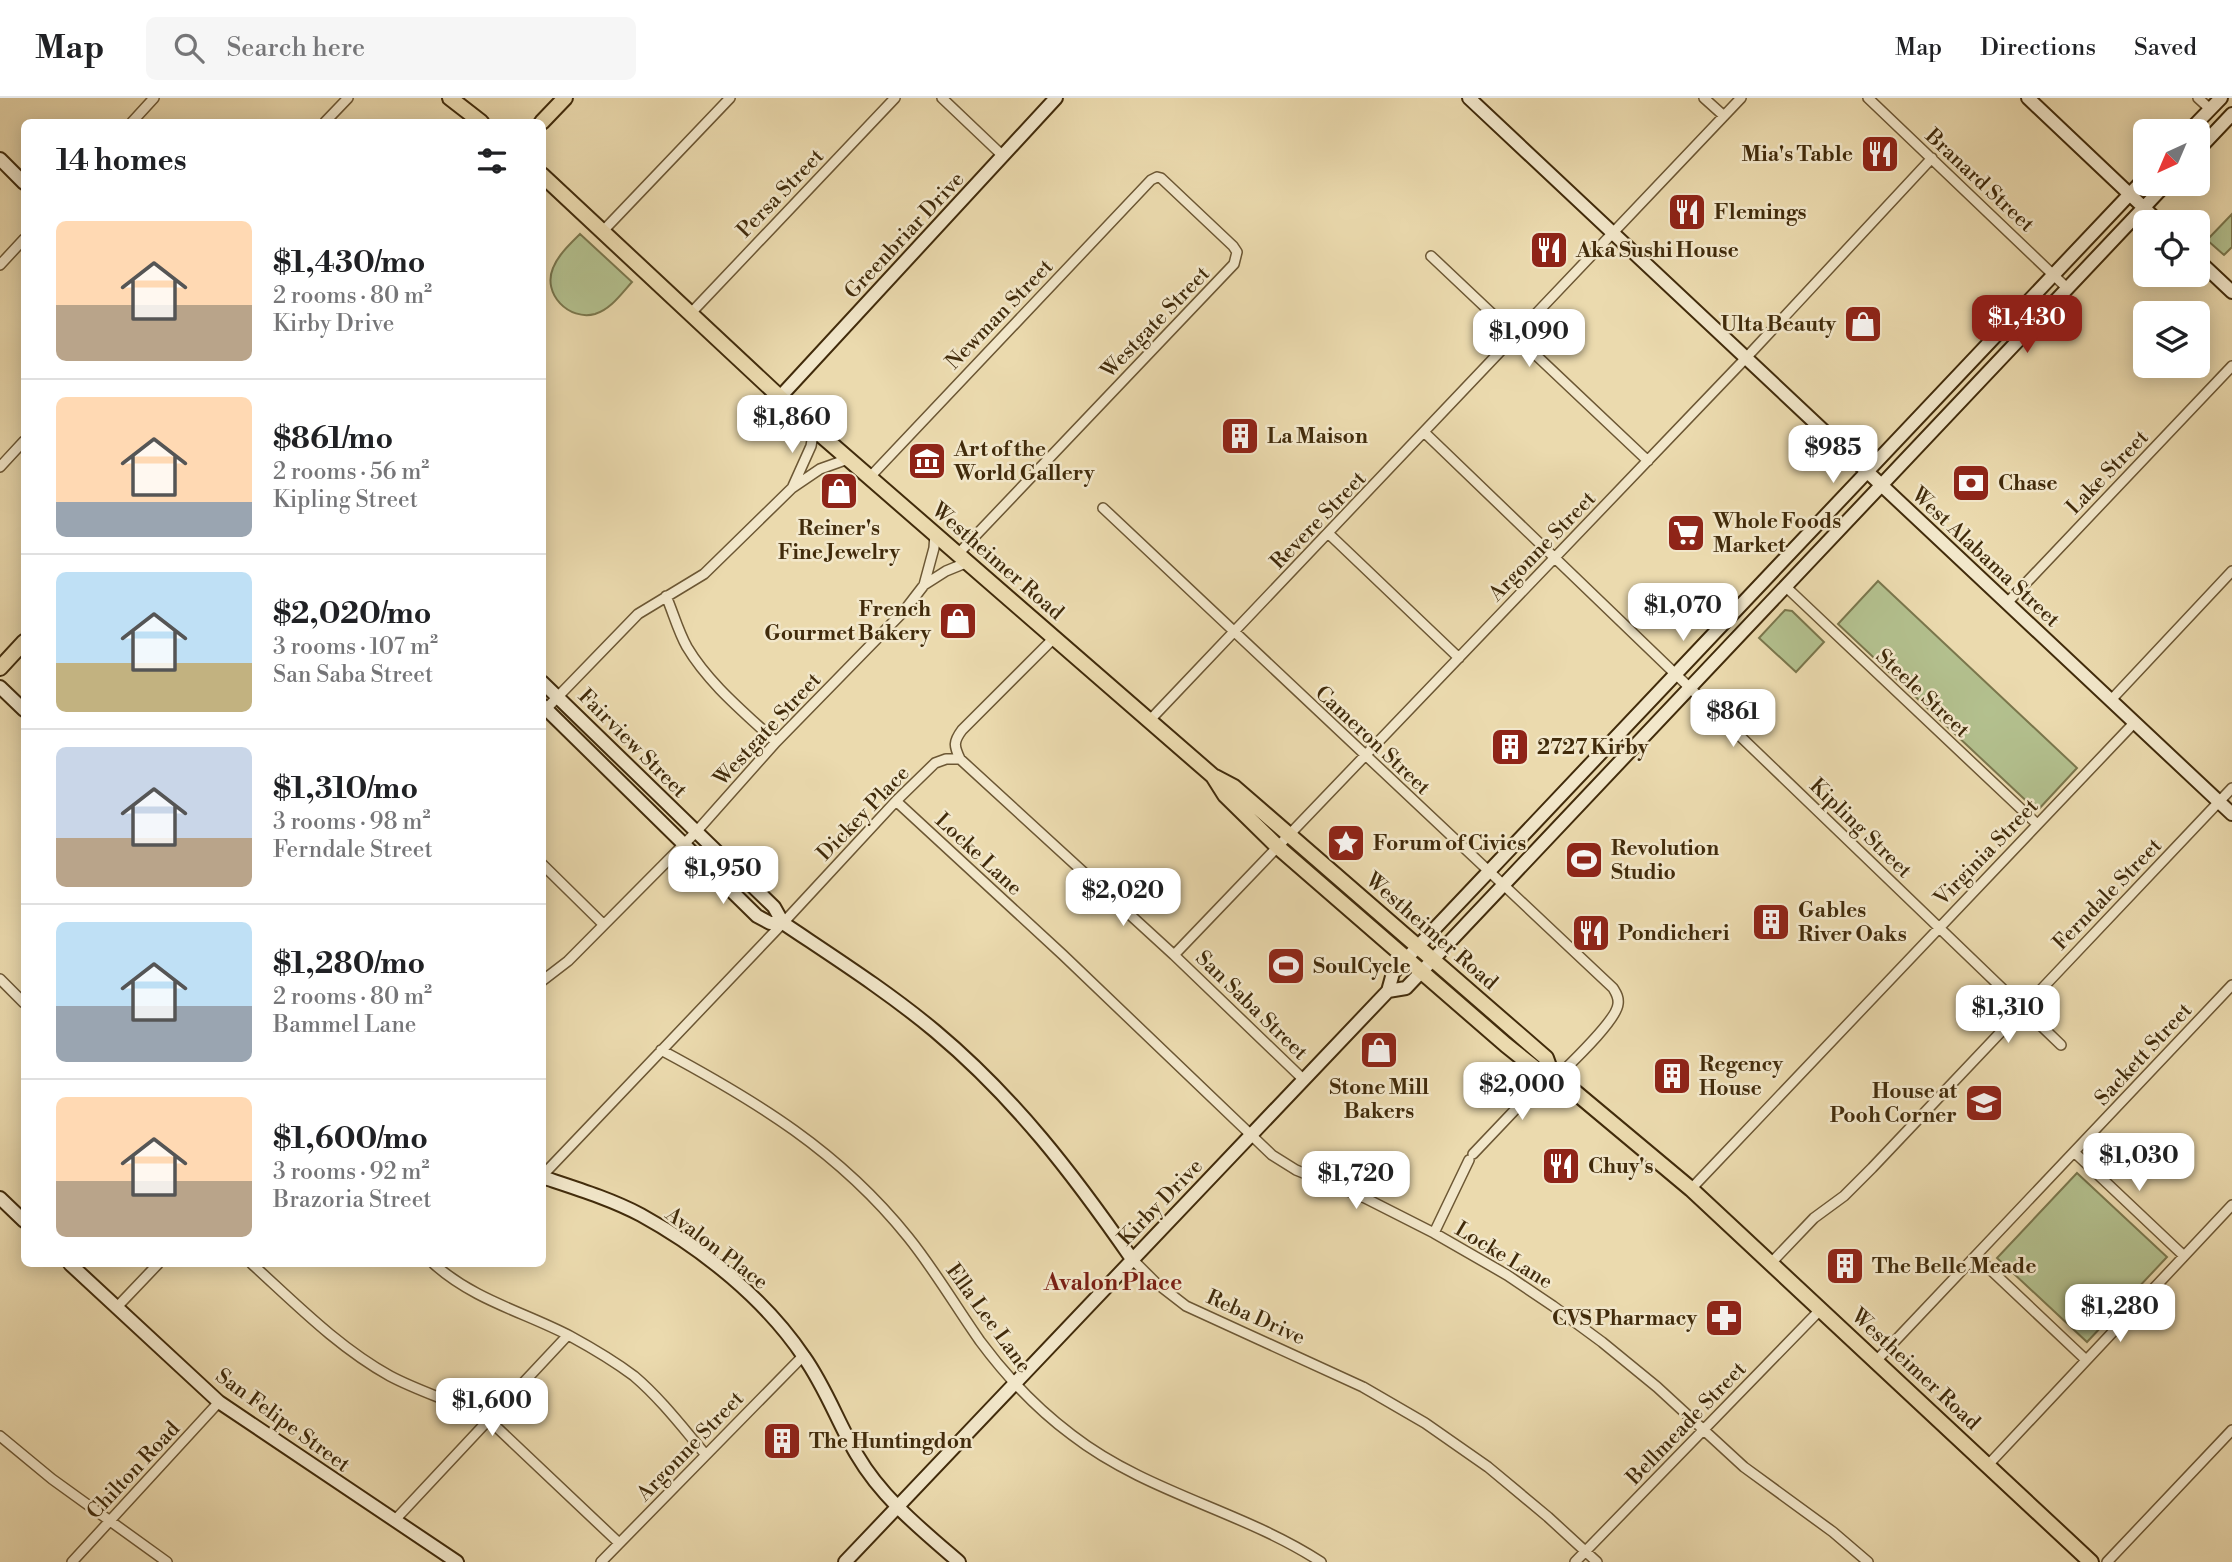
<!DOCTYPE html>
<html lang="en">
<head>
<meta charset="utf-8">
<style>
	body { margin:0; font-family:"Libre Bodoni",serif; background:#f6f6f6; color:#202124; height:100vh; display:flex; flex-direction:column; font-size:26px; white-space:nowrap }
	* { box-sizing:border-box; margin:0 }
	p { font-size:23px; color:#757577 }
	.icon { flex:none; width:38px; height:38px; fill:none; stroke:currentColor; stroke-width:2; stroke-linecap:round; stroke-linejoin:round }
	.map { position:relative; flex:1; overflow:hidden }
	.side { position:absolute; left:21px; top:21px; width:525px; height:1148px; display:flex; flex-direction:column; background:#fff; border-radius:10px; box-shadow:0 4px 18px #0003 }
	.side>* { flex:none }
	.needle { width:46px; rotate:224deg }
	.controls { position:absolute; left:2133px; top:21px; display:grid; gap:14px }
	.controls a { display:grid; place-items:center; width:77px; height:77px; border-radius:10px; background:#fff; box-shadow:0 4px 18px #0003; font-size:35px }
	.price { position:absolute; translate:-50% -60px; padding:0 16px; border-radius:14px; background:#fff; color:#222; font-size:23px; line-height:46px; filter:drop-shadow(0 2px 4px #0008) }
	.price::after { content:''; position:absolute; left:50%; top:42px; width:21px; height:16px; margin-left:-10px; background:inherit; clip-path:polygon(0 0,100% 0,50% 100%) }
	.price.selected { background:#8f2418; color:#fff }
	ul { padding:0; list-style:none }
	li { display:flex; align-items:center; gap:21px; height:175px; padding:0 35px }
	li+li { border-top:2px solid #e0e0e0 }
	li span { display:grid; place-items:center; flex:none; width:196px; height:140px; border-radius:10px; color:#555 }
	li>.icon { margin-inline-start:auto }
	span .icon { width:84px; height:84px; fill:#fffc; stroke-width:1 }
	li b { font-size:30px }
	h2 { display:flex; justify-content:space-between; align-items:center; height:84px; padding:0 35px; font-size:30px }
	header { display:flex; align-items:center; gap:42px; box-sizing:border-box; height:98px; padding:0 35px; background:#fff; border-bottom:2px solid #e0e0e0 }
	header strong { font-size:33px }
	nav { display:flex; gap:38px; margin-inline-start:auto; font-size:24px }
	.search { width:490px; height:63px; background:#f6f6f6; display:flex; align-items:center; gap:18px; box-sizing:border-box; padding:0 24px; border-radius:10px; color:#757577; font-size:26px }
	.map>svg:first-child { display:block }
	.green { fill:#b3c08e; stroke:#7a764c; stroke-width:2 }
	.lines { fill:none; stroke-linecap:round; stroke-linejoin:round }
	.street-casing { stroke:#6c5734; stroke-width:12 }
	.secondary-casing { stroke:#412b0b; stroke-width:16 }
	.primary-casing { stroke:#412b0b; stroke-width:18 }
	.street { stroke:#f2e7ca; stroke-width:9 }
	.secondary { stroke:#f2e7ca; stroke-width:12 }
	.primary { stroke:#ebdaae; stroke-width:14 }
	.labels { text-anchor:middle; stroke-width:5; stroke-linejoin:round; paint-order:stroke }
	.poi-label { font-size:21px; font-weight:bold; fill:#412b0b; stroke:#f2e7ca; text-anchor:start }
	.street-label { font-size:21px; fill:#412b0b; stroke:#f2e7ca }
	.neighbourhood-label { font-size:23px; font-weight:bold; fill:#7a1f14; stroke:#f2e7ca }
</style>
</head>
<body>
<header>
<strong>Map</strong>
<div class="search"><svg class="icon" aria-label="search" viewBox="0 0 24 24"><circle cx="10" cy="10" r="6"/><path d="M15 15l6 6"/></svg>Search here</div>
<nav><a>Map</a><a>Directions</a><a>Saved</a></nav>
</header>
<div class="map">
<svg width="2232" height="1464" viewBox="0 0 2232 1464">
	<rect width="100%" height="100%" fill="#ebdaae"/>
	<filter id="stains"><feTurbulence type="fractalNoise" baseFrequency=".00286" numOctaves="4"/><feColorMatrix values="0 0 0 0 .2 0 0 0 0 .09 0 0 0 0 .02 0 0 0 .5 -.17"/></filter>
	<radialGradient id="worn" r=".72"><stop offset=".6" stop-color="#630" stop-opacity="0"/><stop offset="1" stop-color="#630" stop-opacity=".3"/></radialGradient>
	<path class="green" d="M2232 116V149L2224 157 2207 142Z
		M580 136 632 184C621 196 611 211 595 216 569 223 542 196 553 170 558 157 570 146 580 136Z
		M1878 483 2077 670 2037 713 1838 526Z
		M1785 512 1792 513 1824 544 1796 574 1759 540Z
		M2077 1075 2167 1159 2087 1244 1997 1160Z"/>
	<g class="lines">
		<defs>
			<path id="street" d="M942 0 1003 58
				M1704 0 1724 18
				M1868 0 2067 190
				M2198 0 2210 11
				M132 24 154 0
				M325 24 348 0
				M603 133 730 0
				M1431 158 1648 363
				M0 167 24 141
				M691 215 895 0
				M1425 335 2061 947
				M0 369 24 343
				M869 380 1151 82 1157 79 1161 80 1233 148 1237 154 1234 166 958 456
				M793 388 811 348 814 331
				M1103 410 1613 890C1616 895 1619 899 1618 906 1617 922 1570 966 1557 979
				M1329 436 1459 560
				M924 487 946 473 968 464
				M1785 488 2037 726
				M666 498C673 514 678 533 687 549 709 586 745 615 776 644
				M2007 505 2232 268
				M1054 540 962 632C953 644 954 648 960 661L1174 857 1303 981
				M2111 602 2232 473
				M544 613 638 516 704 476 792 390 820 371 848 361
				M1150 622 1741 0
				M896 703 1063 857 1272 1057 1296 1072 1365 1100 1434 1135 1507 1177 1553 1208 1602 1244 1657 1289 1744 1369 1833 1434 1868 1464
				M542 766 603 826
				M1174 857 1745 261 1932 60
				M0 881 24 905
				M542 883 568 863 696 734 776 644 904 513 924 487 934 450 935 436
				M661 952C756 1003 839 1053 908 1139 934 1171 956 1209 980 1243 1006 1278 1037 1311 1072 1337 1147 1395 1243 1413 1321 1464
				M2074 1054 2184 1158
				M1473 1056 1551 974
				M542 1078 783 825 896 703 935 665 946 661H960
				M1691 1091 2134 625
				M1434 1135 1469 1062
				M1976 1158 2085 1261
				M1132 1161 1155 1184 1186 1208 1363 1289 1425 1325 1488 1369 1548 1419 1597 1464
				M1771 1165 1814 1120 1844 1098 1872 1070 2232 690
				M252 1166C296 1206 338 1249 390 1278 422 1295 457 1304 489 1322L619 1445
				M434 1166C474 1202 524 1214 570 1238 592 1250 614 1263 634 1278 661 1301 683 1330 706 1357
				M117 1209 158 1166
				M1876 1263 2232 887
				M0 1338 52 1381 167 1464
				M1988 1367 2232 1107
				M394 1423 568 1237
				M72 1464 219 1304
				M601 1464 804 1257
				M1575 1464 1821 1211
				M2107 1464 2232 1332"/>
			<path id="secondary" d="M1469 0 2232 716
				M2028 0 2159 124
				M2189 33 2221 0
				M2198 52 2232 16
				M0 61 24 85
				M2198 162 2232 194
				M780 299 1056 0
				M542 584 774 809 783 825C835 860 887 893 935 933 1015 1000 1073 1076 1132 1161
				M0 589 24 612
				M542 607 757 818 770 825H783
				M1388 893 1406 890 2166 86
				M542 1079C575 1090 611 1101 641 1117 703 1151 765 1201 804 1259 826 1290 838 1325 857 1357 882 1400 922 1432 959 1464
				M0 1100 24 1123
				M70 1166 219 1304 457 1464
				M845 1464 1388 893 1393 875 1423 843 2146 79"/>
			<path id="primary" d="M450 0 481 24
				M542 24 565 0
				M542 77 814 331 1213 678 1225 697 1279 750 1506 947 1536 971 1551 974
				M0 570 24 544
				M1215 679 1234 689 1546 960 1551 974 1691 1091 2091 1464"/>
		</defs>
		<use href="#street" class="street-casing"/>
		<use href="#secondary" class="secondary-casing"/>
		<use href="#primary" class="primary-casing"/>
		<use href="#street" class="street"/>
		<use href="#secondary" class="secondary"/>
		<use href="#primary" class="primary"/>
	</g>
	<defs>
		<symbol id="restaurant-square" viewBox="-11 -11 22 22"><rect x="-9" y="-9" width="18" height="18" rx="4" fill="#8f2418" stroke="#f2e7ca"/><path d="M-5-6h1v4h1v-4h1v4h1v-4h1v5L-1.5 .5V6h-2V.5L-5-1ZM5-6V6H3V1.5H1.5Q1.5-4 5-6Z" fill="#fff"/></symbol>
		<symbol id="shop-square" viewBox="-11 -11 22 22"><rect x="-9" y="-9" width="18" height="18" rx="4" fill="#8f2418" stroke="#f2e7ca"/><path d="M-5-2.5h2.3a2.7 3.5 0 0 1 5.4 0H5L5.5 6h-11ZM-1.5-2.5h3a1.5 2.3 0 0 0-3 0Z" fill="#fff"/></symbol>
		<symbol id="building-square" viewBox="-11 -11 22 22"><rect x="-9" y="-9" width="18" height="18" rx="4" fill="#8f2418" stroke="#f2e7ca"/><path d="M-4-6H4V6H1V3H-1V6H-4ZM-2.5-4.3h1.7v1.8h-1.7ZM.8-4.3h1.7v1.8H.8ZM-2.5-1h1.7V.8h-1.7ZM.8-1h1.7V.8H.8Z" fill="#fff"/></symbol>
		<symbol id="museum-square" viewBox="-11 -11 22 22"><rect x="-9" y="-9" width="18" height="18" rx="4" fill="#8f2418" stroke="#f2e7ca"/><path d="M0-6L6-3V-2H-6V-3ZM-5-1h2V3h-2ZM-1-1h2V3h-2ZM3-1h2V3H3ZM-6 4H6V6H-6Z" fill="#fff"/></symbol>
		<symbol id="bank-square" viewBox="-11 -11 22 22"><rect x="-9" y="-9" width="18" height="18" rx="4" fill="#8f2418" stroke="#f2e7ca"/><path d="M-6-4H6V4H-6ZM0-2.3a2.3 2.3 0 1 0 0 4.6a2.3 2.3 0 1 0 0-4.6Z" fill="#fff"/></symbol>
		<symbol id="supermarket-square" viewBox="-11 -11 22 22"><rect x="-9" y="-9" width="18" height="18" rx="4" fill="#8f2418" stroke="#f2e7ca"/><path d="M-6-5.5h2.5l.6 2H6L4.5 2H-2.5L-4.4-4H-6ZM-1.5 3.2a1.3 1.3 0 1 0 .1 0ZM3 3.2a1.3 1.3 0 1 0 .1 0Z" fill="#fff"/></symbol>
		<symbol id="sight-square" viewBox="-11 -11 22 22"><rect x="-9" y="-9" width="18" height="18" rx="4" fill="#8f2418" stroke="#f2e7ca"/><path d="M0-6L1.8-2.2L6-1.7L2.9 1.2L3.7 5.4L0 3.3L-3.7 5.4L-2.9 1.2L-6-1.7L-1.8-2.2Z" fill="#fff"/></symbol>
		<symbol id="stadium-square" viewBox="-11 -11 22 22"><rect x="-9" y="-9" width="18" height="18" rx="4" fill="#8f2418" stroke="#f2e7ca"/><path d="M0-5a6.5 5 0 1 0 0 10a6.5 5 0 1 0 0-10ZM-3.5-1.8h7v3.6h-7Z" fill="#fff"/></symbol>
		<symbol id="school-square" viewBox="-11 -11 22 22"><rect x="-9" y="-9" width="18" height="18" rx="4" fill="#8f2418" stroke="#f2e7ca"/><path d="M0-5L7-2L0 1L-7-2ZM-4 1L0 2.5L4 1V4Q0 6-4 4Z" fill="#fff"/></symbol>
		<symbol id="pharmacy-square" viewBox="-11 -11 22 22"><rect x="-9" y="-9" width="18" height="18" rx="4" fill="#8f2418" stroke="#f2e7ca"/><path d="M-2-6h4v4h4v4h-4v4h-4v-4h-4v-4h4Z" fill="#fff"/></symbol>
	</defs>
	<g fill-rule="evenodd">
		<use href="#restaurant-square" x="1858" y="34" width="44" height="44"/>
		<use href="#restaurant-square" x="1665" y="92" width="44" height="44"/>
		<use href="#restaurant-square" x="1527" y="130" width="44" height="44"/>
		<use href="#shop-square" x="1841" y="204" width="44" height="44"/>
		<use href="#building-square" x="1218" y="316" width="44" height="44"/>
		<use href="#museum-square" x="905" y="341" width="44" height="44"/>
		<use href="#bank-square" x="1949" y="363" width="44" height="44"/>
		<use href="#shop-square" x="817" y="371" width="44" height="44"/>
		<use href="#supermarket-square" x="1664" y="413" width="44" height="44"/>
		<use href="#shop-square" x="936" y="501" width="44" height="44"/>
		<use href="#building-square" x="1488" y="627" width="44" height="44"/>
		<use href="#sight-square" x="1324" y="723" width="44" height="44"/>
		<use href="#stadium-square" x="1562" y="740" width="44" height="44"/>
		<use href="#building-square" x="1749" y="802" width="44" height="44"/>
		<use href="#restaurant-square" x="1569" y="813" width="44" height="44"/>
		<use href="#stadium-square" x="1264" y="846" width="44" height="44"/>
		<use href="#shop-square" x="1357" y="930" width="44" height="44"/>
		<use href="#building-square" x="1650" y="956" width="44" height="44"/>
		<use href="#school-square" x="1962" y="983" width="44" height="44"/>
		<use href="#restaurant-square" x="1539" y="1046" width="44" height="44"/>
		<use href="#building-square" x="1823" y="1146" width="44" height="44"/>
		<use href="#pharmacy-square" x="1702" y="1198" width="44" height="44"/>
		<use href="#building-square" x="760" y="1321" width="44" height="44"/>
	</g>
	<g class="labels">
		<g class="poi-label">
			<text x="1853" y="63" text-anchor="end">Mia's Table</text>
			<text x="1714" y="121">Flemings</text>
			<text x="1576" y="159">Aka Sushi House</text>
			<text x="1836" y="233" text-anchor="end">Ulta Beauty</text>
			<text x="1267" y="345">La Maison</text>
			<text x="954" y="358">Art of the<tspan x="954" dy="24">World Gallery</tspan></text>
			<text x="1998" y="392">Chase</text>
			<text x="1713" y="430">Whole Foods<tspan x="1713" dy="24">Market</tspan></text>
			<text x="839" y="437" text-anchor="middle">Reiner's<tspan x="839" dy="24">Fine Jewelry</tspan></text>
			<text x="931" y="518" text-anchor="end">French<tspan x="931" dy="24">Gourmet Bakery</tspan></text>
			<text x="1537" y="656">2727 Kirby</text>
			<text x="1373" y="752">Forum of Civics</text>
			<text x="1611" y="757">Revolution<tspan x="1611" dy="24">Studio</tspan></text>
			<text x="1798" y="819">Gables<tspan x="1798" dy="24">River Oaks</tspan></text>
			<text x="1618" y="842">Pondicheri</text>
			<text x="1313" y="875">SoulCycle</text>
			<text x="1699" y="973">Regency<tspan x="1699" dy="24">House</tspan></text>
			<text x="1379" y="996" text-anchor="middle">Stone Mill<tspan x="1379" dy="24">Bakers</tspan></text>
			<text x="1957" y="1000" text-anchor="end">House at<tspan x="1957" dy="24">Pooh Corner</tspan></text>
			<text x="1588" y="1075">Chuy's</text>
			<text x="1872" y="1175">The Belle Meade</text>
			<text x="1697" y="1227" text-anchor="end">CVS Pharmacy</text>
			<text x="809" y="1350">The Huntingdon</text>
		</g>
		<g class="street-label">
			<text transform="translate(1980 82) rotate(43)" y="7">Branard Street</text>
			<text transform="translate(780 95) rotate(-46)" y="7">Persa Street</text>
			<text transform="translate(904 137) rotate(-47)" y="7">Greenbriar Drive</text>
			<text transform="translate(999 216) rotate(-46)" y="7">Newman Street</text>
			<text transform="translate(1155 224) rotate(-46)" y="7">Westgate Street</text>
			<text transform="translate(2107 374) rotate(-46)" y="7">Lake Street</text>
			<text transform="translate(1318 422) rotate(-46)" y="7">Revere Street</text>
			<text transform="translate(1542 448) rotate(-46)" y="7">Argonne Street</text>
			<text transform="translate(1986 459) rotate(43)" y="7">West Alabama Street</text>
			<text transform="translate(998 463) rotate(41)" y="7">Westheimer Road</text>
			<text transform="translate(1923 595) rotate(43)" y="7">Steele Street</text>
			<text transform="translate(767 631) rotate(-47)" y="7">Westgate Street</text>
			<text transform="translate(1373 642) rotate(43)" y="7">Cameron Street</text>
			<text transform="translate(633 645) rotate(45)" y="7">Fairview Street</text>
			<text transform="translate(863 715) rotate(-46)" y="7">Dickey Place</text>
			<text transform="translate(1861 730) rotate(44)" y="7">Kipling Street</text>
			<text transform="translate(1986 754) rotate(-46)" y="7">Virginia Street</text>
			<text transform="translate(979 756) rotate(43)" y="7">Locke Lane</text>
			<text transform="translate(2107 796) rotate(-46)" y="7">Ferndale Street</text>
			<text transform="translate(1432 833) rotate(41)" y="7">Westheimer Road</text>
			<text transform="translate(1252 907) rotate(44)" y="7">San Saba Street</text>
			<text transform="translate(2143 956) rotate(-47)" y="7">Sackett Street</text>
			<text transform="translate(1160 1104) rotate(-46)" y="7">Kirby Drive</text>
			<text transform="translate(717 1150) rotate(37)" y="7">Avalon Place</text>
			<text transform="translate(1504 1157) rotate(31)" y="7">Locke Lane</text>
			<text transform="translate(1256 1219) rotate(24)" y="7">Reba Drive</text>
			<text transform="translate(989 1220) rotate(54)" y="7">Ella Lee Lane</text>
			<text transform="translate(1916 1271) rotate(43)" y="7">Westheimer Road</text>
			<text transform="translate(283 1322) rotate(36)" y="7">San Felipe Street</text>
			<text transform="translate(1686 1325) rotate(-46)" y="7">Bellmeade Street</text>
			<text transform="translate(690 1348) rotate(-46)" y="7">Argonne Street</text>
			<text transform="translate(133 1372) rotate(-47)" y="7">Chilton Road</text>
		</g>
		<g class="neighbourhood-label">
			<text x="1113" y="1192">Avalon Place</text>
		</g>
	</g>
	<rect width="100%" height="100%" filter="url(#stains)"/>
	<rect width="100%" height="100%" fill="url(#worn)"/>
</svg>
<div class="controls">
<a><svg class="needle" viewBox="-14 -14 28 28"><path d="M0-13l5 13h-10z" fill="#e53935"/><path d="M0 13l5-13h-10z" fill="#757577"/></svg></a>
<a><svg class="icon" aria-label="locate" viewBox="0 0 24 24"><circle cx="12" cy="12" r="6"/><path d="M12 2v4M12 18v4M2 12h4M18 12h4"/></svg></a>
<a><svg class="icon" aria-label="layers" viewBox="0 0 24 24"><path d="M12 4l9 5-9 5-9-5zM3 14l9 5 9-5"/></svg></a>
</div>
<b class="price selected" style="left:2027px;top:257px">$1,430</b>
<b class="price" style="left:1529px;top:271px">$1,090</b>
<b class="price" style="left:792px;top:357px">$1,860</b>
<b class="price" style="left:1833px;top:387px">$985</b>
<b class="price" style="left:1683px;top:545px">$1,070</b>
<b class="price" style="left:1733px;top:651px">$861</b>
<b class="price" style="left:723px;top:808px">$1,950</b>
<b class="price" style="left:1123px;top:830px">$2,020</b>
<b class="price" style="left:2008px;top:947px">$1,310</b>
<b class="price" style="left:1522px;top:1024px">$2,000</b>
<b class="price" style="left:2139px;top:1095px">$1,030</b>
<b class="price" style="left:1356px;top:1113px">$1,720</b>
<b class="price" style="left:2120px;top:1246px">$1,280</b>
<b class="price" style="left:492px;top:1340px">$1,600</b>
<section class="side">
<h2>14 homes<svg class="icon" aria-label="filters" viewBox="0 0 24 24"><path d="M4 7h16M4 17h16"/><circle cx="9" cy="7" r="2"/><circle cx="15" cy="17" r="2"/></svg></h2>
<ul>
<li><span style="background:linear-gradient(#ffd9b3 60%,#b9a48a 0)"><svg class="icon" aria-label="home" viewBox="0 0 24 24"><path d="M3 11l9-7 9 7M6 9v11h12V9"/></svg></span><div><b>$1,430/mo</b><p>2 rooms · 80 m²</p><p>Kirby Drive</p></div></li>
<li><span style="background:linear-gradient(#ffd9b3 75%,#9aa5b1 0)"><svg class="icon" aria-label="home" viewBox="0 0 24 24"><path d="M3 11l9-7 9 7M6 9v11h12V9"/></svg></span><div><b>$861/mo</b><p>2 rooms · 56 m²</p><p>Kipling Street</p></div></li>
<li><span style="background:linear-gradient(#bfe0f5 65%,#c2b280 0)"><svg class="icon" aria-label="home" viewBox="0 0 24 24"><path d="M3 11l9-7 9 7M6 9v11h12V9"/></svg></span><div><b>$2,020/mo</b><p>3 rooms · 107 m²</p><p>San Saba Street</p></div></li>
<li><span style="background:linear-gradient(#c9d6e8 65%,#b9a48a 0)"><svg class="icon" aria-label="home" viewBox="0 0 24 24"><path d="M3 11l9-7 9 7M6 9v11h12V9"/></svg></span><div><b>$1,310/mo</b><p>3 rooms · 98 m²</p><p>Ferndale Street</p></div></li>
<li><span style="background:linear-gradient(#bfe0f5 60%,#9aa5b1 0)"><svg class="icon" aria-label="home" viewBox="0 0 24 24"><path d="M3 11l9-7 9 7M6 9v11h12V9"/></svg></span><div><b>$1,280/mo</b><p>2 rooms · 80 m²</p><p>Bammel Lane</p></div></li>
<li><span style="background:linear-gradient(#ffd9b3 60%,#b9a48a 0)"><svg class="icon" aria-label="home" viewBox="0 0 24 24"><path d="M3 11l9-7 9 7M6 9v11h12V9"/></svg></span><div><b>$1,600/mo</b><p>3 rooms · 92 m²</p><p>Brazoria Street</p></div></li>
</ul>
</section>
</div>
</body>
</html>
